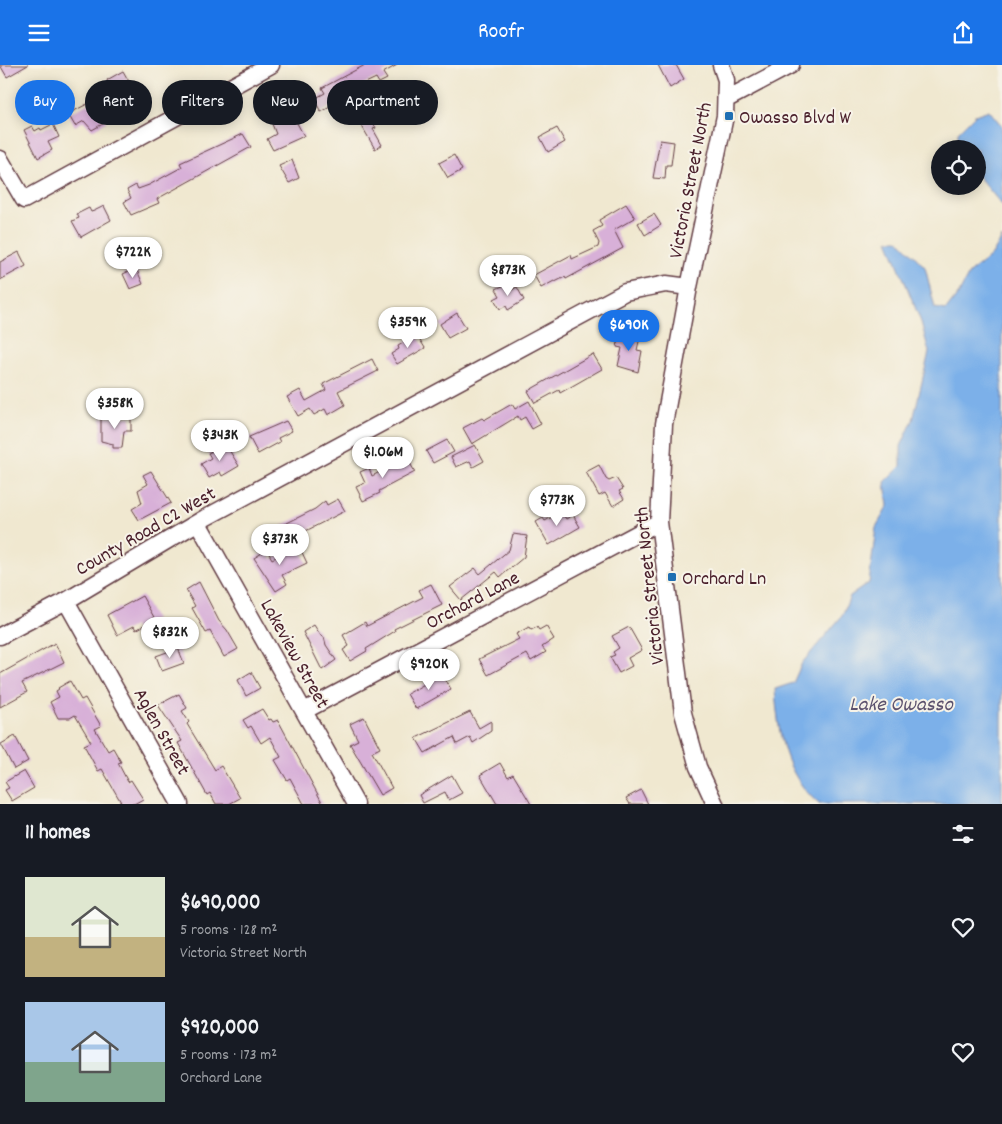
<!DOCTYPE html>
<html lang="en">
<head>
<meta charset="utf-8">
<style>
	body { margin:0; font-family:Dekko,sans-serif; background:#20242c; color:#f1f3f6; height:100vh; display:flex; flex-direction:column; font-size:19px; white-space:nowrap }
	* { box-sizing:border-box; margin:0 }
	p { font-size:16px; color:#9ea1a6 }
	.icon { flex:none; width:28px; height:28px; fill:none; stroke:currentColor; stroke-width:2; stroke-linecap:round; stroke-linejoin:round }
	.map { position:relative; height:739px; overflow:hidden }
	.panel { display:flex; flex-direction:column; background:#171b24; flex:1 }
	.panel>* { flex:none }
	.hud { position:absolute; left:15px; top:15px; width:500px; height:45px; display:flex; gap:10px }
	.controls { position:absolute; left:931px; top:75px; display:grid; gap:10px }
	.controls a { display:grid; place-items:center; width:55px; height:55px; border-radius:50%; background:#171b24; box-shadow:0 2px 12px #0003; font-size:25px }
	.price { position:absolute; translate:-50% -42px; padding:0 11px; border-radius:18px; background:#fff; color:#222; font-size:16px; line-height:32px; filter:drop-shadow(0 1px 2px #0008) }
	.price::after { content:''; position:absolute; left:50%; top:30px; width:15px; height:11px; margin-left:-8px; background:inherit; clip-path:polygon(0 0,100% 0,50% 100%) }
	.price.on { background:#1a73e8; color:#fff }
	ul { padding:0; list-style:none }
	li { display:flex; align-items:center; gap:15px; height:125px; padding:0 25px }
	li span { display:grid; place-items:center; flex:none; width:140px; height:100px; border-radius:0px; color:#555 }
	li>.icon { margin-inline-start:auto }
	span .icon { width:60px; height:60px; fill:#fffc; stroke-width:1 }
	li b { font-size:21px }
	h2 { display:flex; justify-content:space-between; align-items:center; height:60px; padding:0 25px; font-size:21px }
	.chip { padding:0 18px; border-radius:22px; background:#171b24; box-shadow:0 2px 12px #0003; font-size:18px; line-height:45px }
	.chip.on { background:#1a73e8; color:#fff }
	header { display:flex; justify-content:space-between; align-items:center; height:65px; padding:0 25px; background:#1a73e8; color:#fff; font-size:22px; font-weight:600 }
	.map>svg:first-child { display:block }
	.water { fill:#7cb0e9; stroke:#63688a }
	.building { fill:#d8b0d8 }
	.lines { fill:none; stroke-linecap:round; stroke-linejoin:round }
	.minor-casing { stroke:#633d44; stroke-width:19 }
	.minor { stroke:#fff; stroke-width:16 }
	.poi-dot { fill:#1f6fb2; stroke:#f7f3e8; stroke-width:2 }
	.labels { text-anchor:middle; stroke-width:4; stroke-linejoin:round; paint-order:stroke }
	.poi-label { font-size:20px; fill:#4a1f2b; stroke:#f7f3e8; text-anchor:start }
	.street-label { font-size:20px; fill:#4a1f2b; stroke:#f7f3e8 }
	.water-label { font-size:21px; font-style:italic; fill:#5c526e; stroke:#f7f3e8 }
</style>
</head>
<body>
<header><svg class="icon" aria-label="menu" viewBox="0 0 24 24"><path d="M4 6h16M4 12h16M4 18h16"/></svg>Roofr<svg class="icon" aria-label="share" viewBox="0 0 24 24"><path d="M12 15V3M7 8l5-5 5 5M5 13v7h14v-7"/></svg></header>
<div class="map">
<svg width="1002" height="739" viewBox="0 0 1002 739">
	<rect width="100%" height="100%" fill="#f7f3e8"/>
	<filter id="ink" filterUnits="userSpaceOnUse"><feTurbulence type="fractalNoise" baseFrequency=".02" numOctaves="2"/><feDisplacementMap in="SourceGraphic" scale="10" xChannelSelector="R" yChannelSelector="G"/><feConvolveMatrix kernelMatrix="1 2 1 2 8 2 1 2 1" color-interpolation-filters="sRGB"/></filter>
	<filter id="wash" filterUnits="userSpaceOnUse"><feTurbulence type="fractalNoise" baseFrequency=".0096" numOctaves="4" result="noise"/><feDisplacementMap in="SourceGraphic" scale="20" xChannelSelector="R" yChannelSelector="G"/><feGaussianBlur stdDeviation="1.12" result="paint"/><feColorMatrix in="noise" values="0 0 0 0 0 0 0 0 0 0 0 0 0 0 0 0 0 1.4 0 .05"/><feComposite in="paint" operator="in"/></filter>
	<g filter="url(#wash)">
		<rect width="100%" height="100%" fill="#f0e8d0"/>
		<path class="water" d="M989 45 1002 61V140L978 111V84H959L958 82V67L975 50Z
			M1002 173V739H819C784 709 778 668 775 624L793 618 802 598 842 551 850 531 869 518 876 462 888 441 885 417 901 401V381L913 355 929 287 921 257 888 175H899L925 202 935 243 946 245 959 228 970 207 992 190Z"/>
		<g id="blocks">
			<path class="building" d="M0 0H28L7 12Z
				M365 0H397L383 8 387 14 379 18 376 13 353 24 376 63 373 64 382 80 375 84 359 56 354 59 341 36 321 47 314 34 325 28 322 23Z
				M658 0H676L684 14 670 23Z
				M123 6 131 20 124 23 128 30 117 36 107 15Z
				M95 35 106 57 92 65 84 56 75 61 68 49Z
				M284 47 286 50 291 47 304 71 273 85 267 74 276 69 272 59 275 57 273 54Z
				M53 59 59 72 48 77 52 85 38 93 24 65 32 61 35 66 40 63 41 65Z
				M557 63 565 77 548 87 540 72Z
				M243 69 251 82 157 134 159 138 131 150 124 137 131 133 127 125 136 120 138 124 149 120 182 102 180 98Z
				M660 75 674 77 671 100H666L665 114 653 113Z
				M454 90 462 105 448 113 439 98Z
				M292 95 299 113 289 118 279 101Z
				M626 139 635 153 614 165 623 183 566 214 565 212 555 217 554 216 541 223 534 210 571 190 572 194 598 182 599 178 593 166 602 161 599 155Z
				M104 141 111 155 81 172 72 156 79 153 77 149 89 143 91 147 94 146Z
				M654 149 661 160 645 170 638 158Z
				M19 187 26 201 0 215V197Z
				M136 203 143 219 130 224 123 209Z
				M507 219 510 226 517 222 524 235 508 245 506 241 500 244 494 234 500 231 496 224Z
				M457 248 466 263 448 273 440 259Z
				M620 268 640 272 637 285 642 286 638 307 618 301 622 283 617 282Z
				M417 270 425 283 397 299 391 289 399 284 398 281Z
				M593 289 602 304 560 328 559 325 535 338 528 326Z
				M372 294 378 306 338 326 345 340 328 350 325 344 314 350 310 344 298 351 287 332 300 325 306 336 326 325 323 319Z
				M529 336 541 359 532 364 525 352 520 355 518 351 472 379 463 363 482 353 484 355 512 339 515 344Z
				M101 352H131V366H124L122 383H113V379L101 376Z
				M286 356 292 366 278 373 280 377 258 389 249 372Z
				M447 375 454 387 433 398 426 386Z
				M226 380 239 401 222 411 220 407 209 413 201 399 211 393 208 388Z
				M475 380 484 396 473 402 470 396 456 402 451 392Z
				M407 393 415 407 379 426 380 428 363 436 356 422 365 418 360 407 369 403 372 411Z
				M599 400 606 414 609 416 616 413 623 424 619 426 624 434 613 441 605 428 599 431 586 407Z
				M151 406 171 438 139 455 132 444 142 438 138 425 148 419 143 410Z
				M338 434 345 446 290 474 283 460 315 444 325 436 327 440Z
				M561 447 566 454 573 450 580 462 549 480 536 457 543 453 545 456Z
				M513 469 527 471 524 492 500 512 496 507 461 535 450 522 475 503 480 509 509 485Z
				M299 481 307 498 282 510 287 519 276 526 254 493 267 485 272 494Z
				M199 517 219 556 227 565 238 584 224 592 210 566 206 568 192 543 195 541 186 525Z
				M431 519 442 540 394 564 395 566 366 584 367 586 350 596 343 585 349 581 343 570 365 557 367 561 415 536 423 532 419 525Z
				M142 531 155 554 136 565 134 561 117 570 107 550Z
				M314 560 321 571 324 572 326 580 336 595 322 605 303 567Z
				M546 561 554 574 542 582 546 587 531 596 527 589 488 610 479 594 519 574 516 569 529 562 531 565 537 562 539 565Z
				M629 562 642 585 628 593 632 601 619 608 610 592 615 590 613 587 619 583 612 571Z
				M55 578 64 597 22 618 27 627 0 642V609Z
				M178 583 184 598 162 606 156 591Z
				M251 607 260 623 246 631 238 615Z
				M442 609 451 624 416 644 407 629Z
				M70 616 81 635 85 633 101 661 95 664 108 686 113 683 121 697 118 698 128 717 131 715 143 734 134 739H122L102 704 98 706 84 680 91 677 75 650 70 653H58L50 637 59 632 56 626 59 624 58 623Z
				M179 629 187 643 182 646 189 657 187 659 215 705 221 701 240 733 229 739H216L210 728 207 730 178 678 182 676 158 640Z
				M262 644 269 655 271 654 273 657 278 655 323 739H304L290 713 287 715 275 695 281 692 270 672 261 678 251 661 248 663 243 655Z
				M470 647 479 663 491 656V666L473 678 470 672 457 679 454 672 425 688 416 673Z
				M364 652 380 683 372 687 392 723 380 730 350 679 358 675 350 659Z
				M15 671 28 696 14 704 1 679Z
				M500 698 508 712 513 709 531 739H497L480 710Z
				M24 706 34 723 12 736 5 725 9 723 5 717Z
				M452 710 462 728 449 735 445 727 423 738 419 730Z
				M641 725 648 739H630L626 733Z"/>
		</g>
	</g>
	<g filter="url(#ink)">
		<use href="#blocks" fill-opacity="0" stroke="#633d44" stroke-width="1"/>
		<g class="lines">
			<defs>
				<path id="minor" d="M727 34 791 0
					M0 94 24 135 271 0
					M198 458 356 739
					M66 536 180 739
					M0 571 66 536 205 453 625 227 666 219 689 222
					M304 646 659 457
					M715 739 698 702 683 648 659 457 664 359 689 222 725 51 726 15 721 0"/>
			</defs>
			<use href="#minor" class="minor-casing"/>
			<use href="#minor" class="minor"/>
		</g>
	</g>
	<g class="poi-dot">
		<rect x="724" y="46" width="10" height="10" rx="2.5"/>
		<rect x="667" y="507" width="10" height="10" rx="2.5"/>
	</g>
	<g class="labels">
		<g class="poi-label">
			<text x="739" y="58">Owasso Blvd W</text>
			<text x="682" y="519">Orchard Ln</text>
		</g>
		<g class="street-label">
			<text transform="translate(689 115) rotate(-79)" y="7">Victoria Street North</text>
			<text transform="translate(145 465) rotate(-30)" y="7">County Road C2 West</text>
			<text transform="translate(648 521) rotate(-96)" y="7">Victoria Street North</text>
			<text transform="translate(472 534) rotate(-28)" y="7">Orchard Lane</text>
			<text transform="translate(296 588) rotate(61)" y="7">Lakeview Street</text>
			<text transform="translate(163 666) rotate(61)" y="7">Aglen Street</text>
		</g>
		<g class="water-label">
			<text x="901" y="645">Lake Owasso</text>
		</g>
	</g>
</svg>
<div class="controls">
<a><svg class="icon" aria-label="locate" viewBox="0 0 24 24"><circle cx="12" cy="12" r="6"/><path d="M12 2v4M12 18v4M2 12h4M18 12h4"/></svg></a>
</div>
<b class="price" style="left:133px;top:214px">$722K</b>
<b class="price" style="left:508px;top:232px">$873K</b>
<b class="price" style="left:408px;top:284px">$359K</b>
<b class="price on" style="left:629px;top:287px">$690K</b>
<b class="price" style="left:115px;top:365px">$358K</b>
<b class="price" style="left:220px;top:397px">$343K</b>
<b class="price" style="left:383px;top:414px">$1.06M</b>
<b class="price" style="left:557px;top:462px">$773K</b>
<b class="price" style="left:280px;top:501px">$373K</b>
<b class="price" style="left:170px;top:594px">$832K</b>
<b class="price" style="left:429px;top:626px">$920K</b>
<div class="hud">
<a class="chip on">Buy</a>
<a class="chip">Rent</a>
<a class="chip">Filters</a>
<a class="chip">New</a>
<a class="chip">Apartment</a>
</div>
</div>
<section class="panel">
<h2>11 homes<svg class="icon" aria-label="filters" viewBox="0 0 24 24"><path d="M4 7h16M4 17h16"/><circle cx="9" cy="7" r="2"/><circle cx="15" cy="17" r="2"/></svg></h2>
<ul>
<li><span style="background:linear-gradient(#dfe7d0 60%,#c2b280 0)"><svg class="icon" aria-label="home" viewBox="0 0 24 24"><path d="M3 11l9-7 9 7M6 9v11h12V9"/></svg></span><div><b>$690,000</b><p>5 rooms · 128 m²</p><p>Victoria Street North</p></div><svg class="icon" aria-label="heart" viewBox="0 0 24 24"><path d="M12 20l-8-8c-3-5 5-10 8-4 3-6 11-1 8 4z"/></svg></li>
<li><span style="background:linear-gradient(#a9c7e8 60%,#7fa58c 0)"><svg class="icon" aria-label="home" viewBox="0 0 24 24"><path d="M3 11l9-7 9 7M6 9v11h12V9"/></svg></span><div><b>$920,000</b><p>5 rooms · 173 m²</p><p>Orchard Lane</p></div><svg class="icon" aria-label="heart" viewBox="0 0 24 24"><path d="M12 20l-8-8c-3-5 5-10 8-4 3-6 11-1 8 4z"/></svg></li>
</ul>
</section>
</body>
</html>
